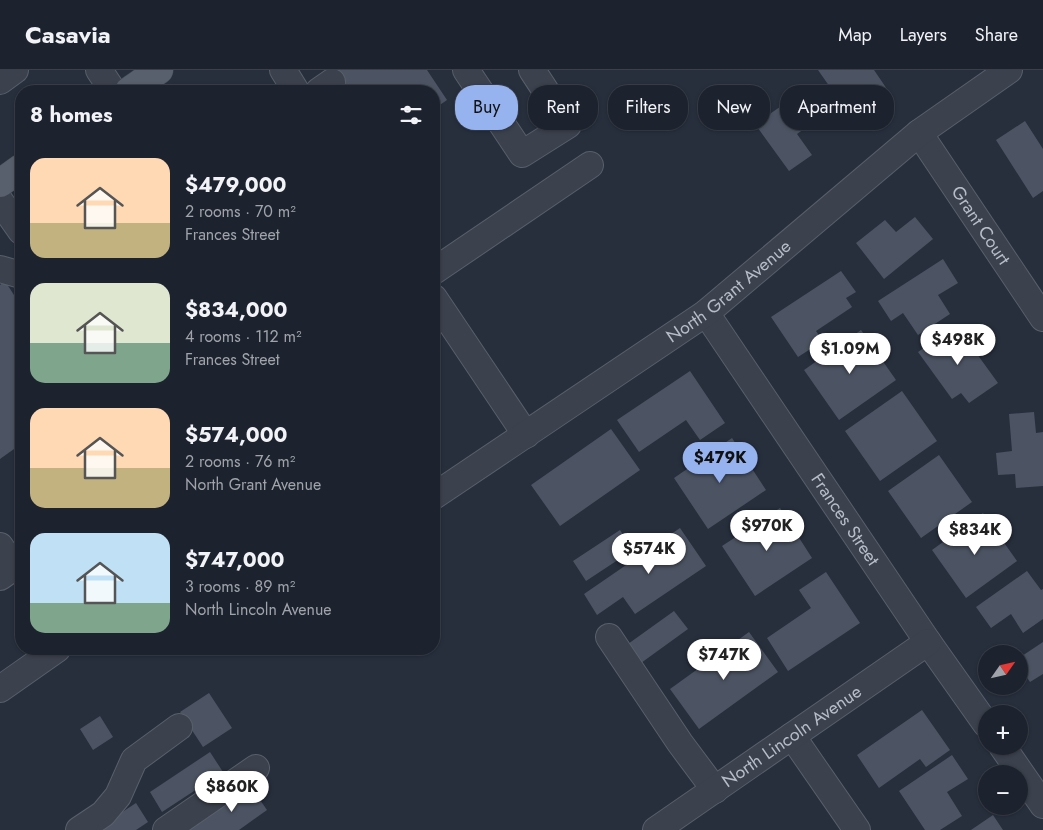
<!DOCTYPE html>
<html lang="en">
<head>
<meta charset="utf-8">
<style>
	body { margin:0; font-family:Jost,sans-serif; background:#252b36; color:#f1f3f6; height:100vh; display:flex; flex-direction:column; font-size:19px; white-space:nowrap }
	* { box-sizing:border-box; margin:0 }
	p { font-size:16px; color:#a0a4aa }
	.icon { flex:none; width:28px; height:28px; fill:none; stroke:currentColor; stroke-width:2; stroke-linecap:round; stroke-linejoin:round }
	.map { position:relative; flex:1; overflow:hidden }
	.drawer { position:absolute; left:15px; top:15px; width:425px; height:570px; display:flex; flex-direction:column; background:#1d232e; border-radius:20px; box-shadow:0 1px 4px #0004,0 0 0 1px #3b404a }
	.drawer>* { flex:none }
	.top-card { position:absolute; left:455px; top:15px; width:475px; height:45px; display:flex; gap:10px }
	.needle { width:32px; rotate:56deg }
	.tools { position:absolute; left:978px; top:575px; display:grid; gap:10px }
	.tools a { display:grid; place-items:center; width:50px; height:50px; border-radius:50%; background:#1d232e; box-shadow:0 1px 4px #0004,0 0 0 1px #3b404a; font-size:25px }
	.price { position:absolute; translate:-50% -42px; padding:0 11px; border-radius:18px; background:#fff; color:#222; font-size:16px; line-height:32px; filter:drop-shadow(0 1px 2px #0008) }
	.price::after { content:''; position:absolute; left:50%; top:30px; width:15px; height:11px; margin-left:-8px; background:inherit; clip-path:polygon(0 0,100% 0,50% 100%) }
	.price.active { background:#96b3ef; color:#111 }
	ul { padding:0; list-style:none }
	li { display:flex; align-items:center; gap:15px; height:125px; padding:0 15px }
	li span { display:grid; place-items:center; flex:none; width:140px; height:100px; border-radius:15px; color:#555 }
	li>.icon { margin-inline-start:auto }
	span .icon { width:60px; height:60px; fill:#fffc; stroke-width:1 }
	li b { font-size:21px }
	h2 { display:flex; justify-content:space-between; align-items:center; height:60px; padding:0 15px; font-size:21px }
	.tag { padding:0 18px; border-radius:20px; background:#1d232e; box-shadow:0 1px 4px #0004,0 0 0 1px #3b404a; font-size:18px; line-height:45px }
	.tag.active { background:#96b3ef; color:#111 }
	header { display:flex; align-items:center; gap:30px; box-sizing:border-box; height:70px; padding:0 25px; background:#1d232e; border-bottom:1px solid #3b404a }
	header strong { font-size:24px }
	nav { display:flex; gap:28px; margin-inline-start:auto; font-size:18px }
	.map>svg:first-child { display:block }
	.building { fill:#4c5463 }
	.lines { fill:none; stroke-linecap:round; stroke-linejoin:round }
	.minor-casing { stroke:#595f6b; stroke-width:28 }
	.major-casing { stroke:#444a56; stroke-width:29 }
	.minor { stroke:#3b414d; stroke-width:26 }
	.major { stroke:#59606d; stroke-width:28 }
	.labels { text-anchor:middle; stroke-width:4.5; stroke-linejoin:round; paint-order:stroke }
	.street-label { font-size:18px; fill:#b7bdc8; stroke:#202632 }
</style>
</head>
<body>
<header>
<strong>Casavia</strong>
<nav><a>Map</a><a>Layers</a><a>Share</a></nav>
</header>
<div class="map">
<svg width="1043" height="760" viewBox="0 0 1043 760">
	<rect width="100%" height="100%" fill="#272f3d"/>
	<path class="building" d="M333 0H427L447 30 434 39V21H387L385 18 380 21H348Z
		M818 0H874L889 22 868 37 855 19 839 30Z
		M812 15 830 40 797 64 812 85 789 101 755 54Z
		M1025 51 1043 79V121L1033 128 996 70Z
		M915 147 933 169 884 209 856 173 885 150 896 162Z
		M943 189 958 213 938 225 950 244 918 265 903 243 891 251 878 231Z
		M841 201 856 222 846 228 852 237 816 261 823 271 798 287 771 247Z
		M5 211 21 236V374L0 389V215Z
		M956 255 998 313 969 333 961 323 952 329 918 282Z
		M861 260 896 310 839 350 804 300Z
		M690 301 725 353 700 370 686 350 639 382 617 350Z
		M902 321 937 371 880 411 845 361Z
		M1034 342 1036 363 1043 362V416L1016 418 1015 404 998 405 996 383 1012 381 1009 344Z
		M611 359 640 400 560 456 531 415Z
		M732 368 766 420 708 459 674 408Z
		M939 385 972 432 921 468 888 421Z
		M780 438 812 488 755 526 722 476Z
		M983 443 1017 491 966 528 932 480Z
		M680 458 706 496 635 544 623 527 597 545 584 524Z
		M620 460 633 480 586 511 573 491Z
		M1027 501 1041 520 1043 519V549L1023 563 1011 544 991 558 976 537Z
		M826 502 860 553 788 601 767 568 811 538 799 520Z
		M674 541 688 559 641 593 628 574Z
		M749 562 778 602 699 659 670 619Z
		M1043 572V604L1030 612 1019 596V588Z
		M209 623 232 658 203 677 180 642Z
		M922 640 950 680 926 697 920 689 879 718 857 685Z
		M100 646 113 667 93 680 80 659Z
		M210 682 223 702 162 742 150 722Z
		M952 685 968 709 947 722 962 746 940 760H925L899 721Z
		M249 714 267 740 239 760H182Z
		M136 733 148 752 136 760H95Z
		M993 745 1003 760H971Z"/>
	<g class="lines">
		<defs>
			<g id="minor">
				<path d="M99 0 113 21"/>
				<path d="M283 0 296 21"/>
				<path d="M466 0 522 84 568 55 532 0"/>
				<path d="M0 11 15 0"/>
				<path d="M319 21 332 12"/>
				<path id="s1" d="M919 63 1043 248"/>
				<path d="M0 131 21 161"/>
				<path d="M0 199 21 205"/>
				<path d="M434 201 590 95"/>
				<path d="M434 228 526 365"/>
				<path id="s2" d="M706 243 928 572 986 654"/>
				<path id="s3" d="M434 426 706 243 919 63 1009 0"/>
				<path d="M0 476 14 497 0 507"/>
				<path d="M609 567 680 673 715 720"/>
				<path d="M0 619 57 579"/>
				<path d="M792 666 857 760"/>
				<path d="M1002 676 1043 735"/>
				<path d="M79 760 103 744 118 726 134 690 179 657"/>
				<path d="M166 760 256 698"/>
				<path id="s4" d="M656 760 928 572"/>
			</g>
			<path id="major" d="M129 21 159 0
				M0 113 21 98"/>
		</defs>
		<use href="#minor" class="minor-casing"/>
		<use href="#major" class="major-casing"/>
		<use href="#minor" class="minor"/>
		<use href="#major" class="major"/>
	</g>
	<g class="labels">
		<g class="street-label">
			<text dy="6" stroke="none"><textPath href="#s1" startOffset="111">Grant Court</textPath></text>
			<text dy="6" stroke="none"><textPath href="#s3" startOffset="359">North Grant Avenue</textPath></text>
			<text dy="6" stroke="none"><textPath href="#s2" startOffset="249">Frances Street</textPath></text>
			<text dy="6" stroke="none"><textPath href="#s4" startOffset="165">North Lincoln Avenue</textPath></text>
		</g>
	</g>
</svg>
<div class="tools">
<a><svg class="needle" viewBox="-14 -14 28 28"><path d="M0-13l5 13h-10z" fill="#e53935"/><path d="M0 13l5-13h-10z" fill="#a0a4aa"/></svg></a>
<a>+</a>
<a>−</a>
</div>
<b class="price" style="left:958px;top:296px">$498K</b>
<b class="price" style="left:850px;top:305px">$1.09M</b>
<b class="price active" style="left:720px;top:414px">$479K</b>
<b class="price" style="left:767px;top:482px">$970K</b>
<b class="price" style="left:975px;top:486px">$834K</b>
<b class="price" style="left:649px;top:505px">$574K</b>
<b class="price" style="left:724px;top:611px">$747K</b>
<b class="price" style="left:232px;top:743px">$860K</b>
<div class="top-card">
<a class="tag active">Buy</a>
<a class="tag">Rent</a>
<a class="tag">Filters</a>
<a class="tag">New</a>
<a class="tag">Apartment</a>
</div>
<section class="drawer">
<h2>8 homes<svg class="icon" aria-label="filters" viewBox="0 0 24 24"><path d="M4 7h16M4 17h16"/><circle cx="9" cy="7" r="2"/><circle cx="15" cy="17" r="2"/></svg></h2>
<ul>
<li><span style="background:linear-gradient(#ffd9b3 65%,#c2b280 0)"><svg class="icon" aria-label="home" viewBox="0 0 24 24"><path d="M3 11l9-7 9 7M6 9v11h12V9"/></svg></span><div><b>$479,000</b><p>2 rooms · 70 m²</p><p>Frances Street</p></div></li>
<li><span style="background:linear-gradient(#dfe7d0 60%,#7fa58c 0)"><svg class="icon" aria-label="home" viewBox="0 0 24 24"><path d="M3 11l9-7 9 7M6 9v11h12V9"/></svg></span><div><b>$834,000</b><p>4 rooms · 112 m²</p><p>Frances Street</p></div></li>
<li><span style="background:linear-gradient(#ffd9b3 60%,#c2b280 0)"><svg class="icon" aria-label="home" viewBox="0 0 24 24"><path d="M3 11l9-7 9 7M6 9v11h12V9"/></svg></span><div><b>$574,000</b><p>2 rooms · 76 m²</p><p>North Grant Avenue</p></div></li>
<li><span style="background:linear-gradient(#bfe0f5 70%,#7fa58c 0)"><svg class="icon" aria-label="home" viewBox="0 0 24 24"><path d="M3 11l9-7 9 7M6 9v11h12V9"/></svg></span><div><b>$747,000</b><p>3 rooms · 89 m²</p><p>North Lincoln Avenue</p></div></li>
</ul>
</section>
</div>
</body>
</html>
